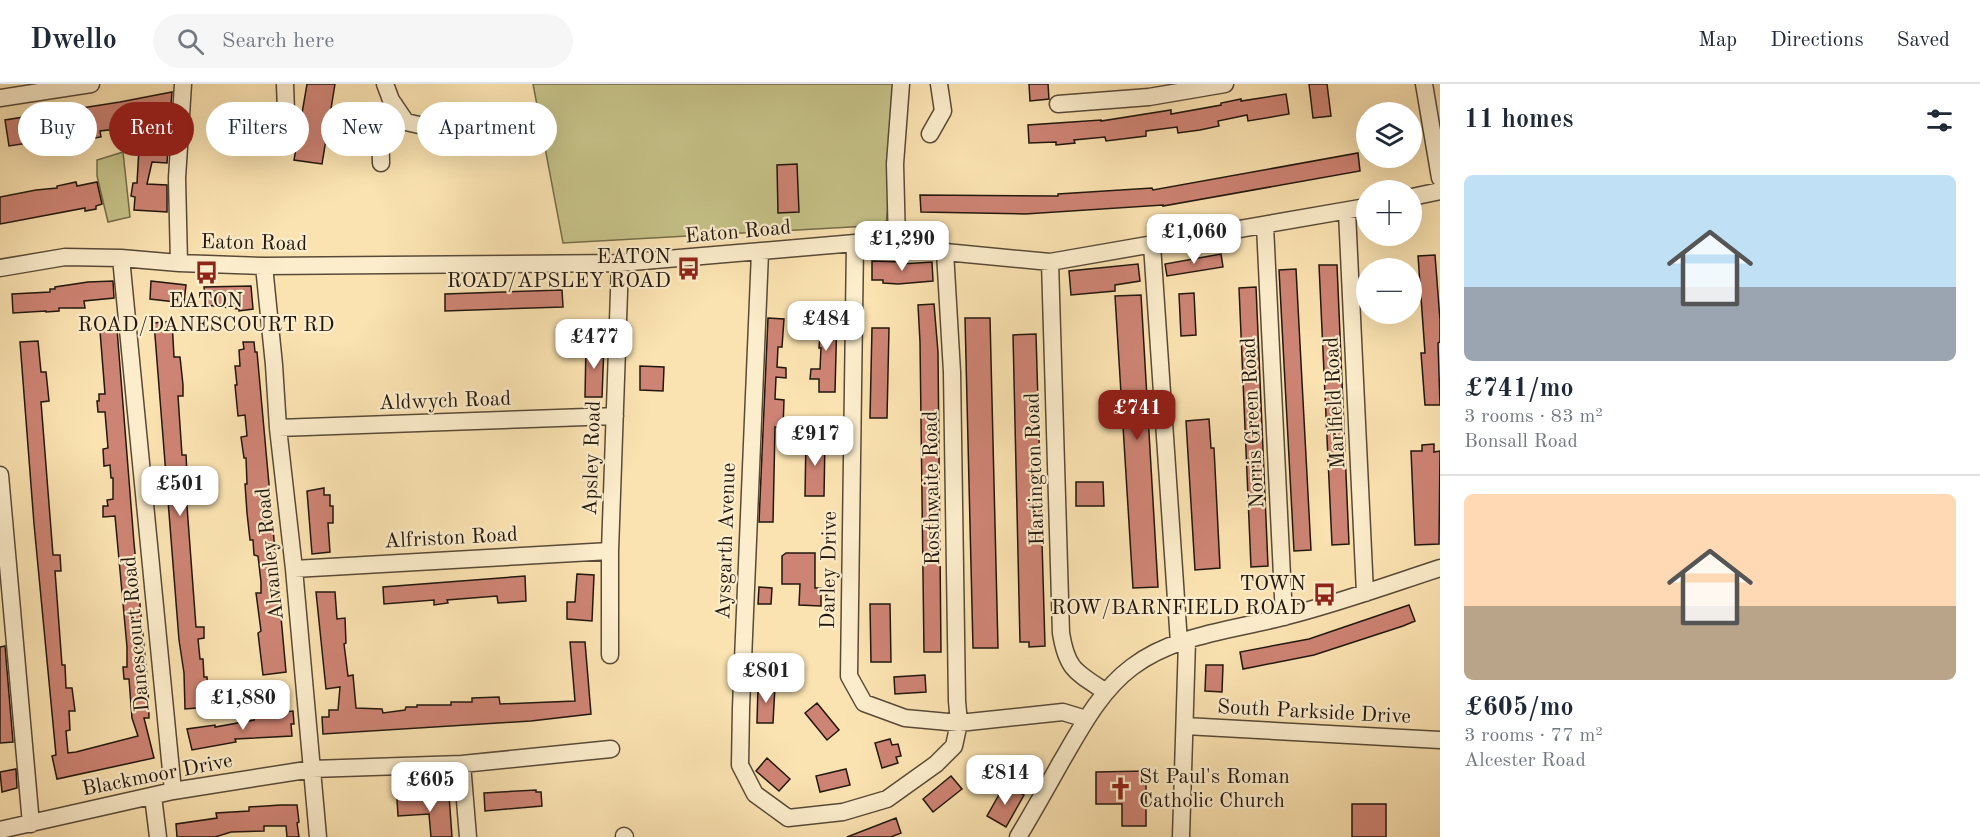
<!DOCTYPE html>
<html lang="en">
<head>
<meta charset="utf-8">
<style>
	body { margin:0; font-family:"Old Standard TT",serif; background:#f6f6f7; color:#1f2937; height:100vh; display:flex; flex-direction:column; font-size:22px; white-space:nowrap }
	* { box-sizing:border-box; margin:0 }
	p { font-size:20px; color:#747a83 }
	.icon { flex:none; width:33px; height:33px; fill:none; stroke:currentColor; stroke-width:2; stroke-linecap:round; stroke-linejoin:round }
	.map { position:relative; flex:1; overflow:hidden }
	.details { display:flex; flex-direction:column; background:#fff; width:540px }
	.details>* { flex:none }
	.banner { position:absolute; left:18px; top:18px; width:570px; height:54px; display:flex; gap:12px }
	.tools { position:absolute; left:1356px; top:18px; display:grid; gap:12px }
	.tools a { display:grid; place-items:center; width:66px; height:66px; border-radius:50%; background:#fff; box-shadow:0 6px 24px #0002; font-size:30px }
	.price { position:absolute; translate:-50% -51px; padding:0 14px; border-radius:12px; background:#fff; color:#222; font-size:20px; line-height:39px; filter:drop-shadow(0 2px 3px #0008) }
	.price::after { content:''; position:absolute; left:50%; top:36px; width:18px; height:14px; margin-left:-9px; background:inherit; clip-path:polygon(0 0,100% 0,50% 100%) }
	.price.current { background:#8f2418; color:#fff }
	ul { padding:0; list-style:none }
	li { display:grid; align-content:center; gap:12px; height:318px; padding:0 24px }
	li+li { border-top:2px solid #e0e1e3 }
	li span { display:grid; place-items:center; height:186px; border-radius:9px; color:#555 }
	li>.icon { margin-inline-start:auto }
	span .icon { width:108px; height:108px; fill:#fffc; stroke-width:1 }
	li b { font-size:26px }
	h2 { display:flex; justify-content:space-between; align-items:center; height:72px; padding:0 24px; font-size:26px }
	.chip { padding:0 21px; border-radius:27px; background:#fff; box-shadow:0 6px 24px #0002; font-size:21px; line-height:54px }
	.chip.current { background:#8f2418; color:#fff }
	header { display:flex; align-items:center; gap:36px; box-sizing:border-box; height:84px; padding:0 30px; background:#fff; border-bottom:2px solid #e0e1e3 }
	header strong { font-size:28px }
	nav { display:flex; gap:33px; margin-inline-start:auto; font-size:21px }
	.search { width:420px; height:54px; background:#f6f6f7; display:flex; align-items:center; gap:15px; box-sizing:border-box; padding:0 21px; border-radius:33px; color:#747a83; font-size:22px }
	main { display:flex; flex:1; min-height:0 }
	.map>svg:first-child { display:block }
	.green { fill:#c5c187; stroke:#736c4b; stroke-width:1.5 }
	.building { fill:#ce8474; stroke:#21170f; stroke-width:1.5 }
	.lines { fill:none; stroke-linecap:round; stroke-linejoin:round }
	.minor-casing { stroke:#584a38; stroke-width:19 }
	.minor { stroke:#fcedcc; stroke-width:16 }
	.labels { text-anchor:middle; stroke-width:4.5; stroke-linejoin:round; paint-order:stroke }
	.street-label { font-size:21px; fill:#21170f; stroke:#fcedcc }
	.poi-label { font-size:21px; fill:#21170f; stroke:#fcedcc; text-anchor:end }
</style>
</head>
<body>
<header>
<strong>Dwello</strong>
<div class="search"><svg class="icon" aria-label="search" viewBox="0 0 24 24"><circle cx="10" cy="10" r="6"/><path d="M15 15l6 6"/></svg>Search here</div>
<nav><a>Map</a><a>Directions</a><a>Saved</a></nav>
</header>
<main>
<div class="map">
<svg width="1440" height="753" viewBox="0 0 1440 753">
	<rect width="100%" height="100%" fill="#fbe3b1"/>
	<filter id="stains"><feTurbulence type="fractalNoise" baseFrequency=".00333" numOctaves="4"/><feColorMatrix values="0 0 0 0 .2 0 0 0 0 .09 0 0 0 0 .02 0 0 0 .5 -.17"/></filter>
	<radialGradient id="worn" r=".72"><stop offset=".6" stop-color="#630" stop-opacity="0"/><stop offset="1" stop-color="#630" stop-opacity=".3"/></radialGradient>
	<path class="green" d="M533 0H899L886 141 563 159Z
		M123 68 130 133 108 138 97 92V76Z"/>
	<path class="building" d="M307 0H335L322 80 294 76Z
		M1029 0H1048L1049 15 1030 17Z
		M1309 0H1327L1331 32 1313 34Z
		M172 8 170 31 152 34V41L100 47 101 53 83 56 82 53 54 51V55L9 62 5 36 120 18Z
		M1286 10 1289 30 1248 37 1247 31 1218 37 1219 42 1200 46 1178 49 1177 43 1146 47V52L1106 57 1105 53 1074 56 1075 59 1056 61V58L1029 59 1028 41 1101 36V37L1171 26V30L1221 21V19L1241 15V17Z
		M139 64 168 65 167 79 152 78 147 100 167 101V128L134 126 135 113 131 112 133 99H137Z
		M1358 69 1360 87 1163 122V121L1025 130 921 128 920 111 1058 112V110L1152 104 1153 106Z
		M797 80 799 128 778 129 777 81Z
		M76 98 77 102 97 98 102 120 96 122V125L85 127V124L0 140V113L36 106 57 104V102Z
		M1221 170 1223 183 1167 192 1165 180Z
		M1435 171 1440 236V258L1438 259 1440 321H1425L1421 269H1425L1418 172Z
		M872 177 902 178V180L932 178 933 197 898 200 883 199V196H872Z
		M1138 180 1140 197 1115 201V207L1071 211 1069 187Z
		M1319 181H1337L1349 460 1332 461Z
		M1296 185 1311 466 1294 467 1279 186Z
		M113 197 114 214 84 217 85 224H59V227L46 228V227L13 229 12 210 50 208V205H55V203L88 198Z
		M151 197 186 201 184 219 150 215Z
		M251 202 253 225 239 227V225L206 221 204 203Z
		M1256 203 1268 482 1251 483 1239 204Z
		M562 206 563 223 445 227V210Z
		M1194 209 1196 251 1181 252 1179 210Z
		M1141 211 1158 503 1133 504 1115 212Z
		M934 220 938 268 941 568H924L920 258 918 221Z
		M820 229 837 230 835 308H819V295H810L811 285H820L821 264H819L820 251H810L811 241H820Z
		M768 234 784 235 782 263H778L777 283 786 284V294L776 293 775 315 784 316 783 344 775 343 773 438H759Z
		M965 234H990L998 564H973Z
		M172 237 174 273H180L183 301V312H178L182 371H186L187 389H189L192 408 186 409 196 543H204V554L198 555 200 575H203L204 593H207L209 623 185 625 184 589 179 556 154 239Z
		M872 244H889L887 334H870Z
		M117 245 134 459 148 603 149 634H144L154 674 57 695 52 672 56 671 34 440 20 258 38 257 41 288H46L49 317 41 318 53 471H60L61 487H55L62 581H65L66 604H72L75 627H69L70 646 66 647 68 669 76 668 138 652 132 634 129 595H124L123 583H127V563L115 432 103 433V422H108L107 416 113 415V394H111L110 381 104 382 103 365 108 364 105 328H98L97 317H99V310H105L100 247Z
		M1036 250 1045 562 1029 563V558H1020L1013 251Z
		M243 258H254L255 268H257L286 588 263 591 258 549 261 547 256 509H261V498L258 472 254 471 253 456H250L247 429 245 400H247L246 374H244L241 353 247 352 245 331 238 332 235 301H237L235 282H240L239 266 244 265Z
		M586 260 604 261 602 313H585Z
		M640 282 664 283 663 307 640 306Z
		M1209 335 1211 364H1214L1220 484 1195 486 1186 337Z
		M806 354 825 355 824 412H805Z
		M1434 360V368L1440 367 1439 460 1415 461 1411 367H1422V361Z
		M1076 398H1103L1104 422H1076Z
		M324 404V411H330V422H333V439H328L330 468 312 470 307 407Z
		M786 469H815V504H821V522L799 521 800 500H782V472Z
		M577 490 594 491 592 537 567 535V518H575Z
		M525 492 526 517 498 519 497 512 447 516 448 519 434 521V516L384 520 383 503Z
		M759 503 772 504 771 520H758Z
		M316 508H335L337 535 345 534 346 559 344 560 348 592 353 591 356 624 382 625 383 629 405 626 406 623H417V621H451V618H472V614L499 613 500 620 575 617 570 558H585L591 630 531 637 323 650 322 633H329V626H338L340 603 326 605Z
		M870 520H890L891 578H871Z
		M1409 521 1415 537 1403 542 1314 571 1243 585 1240 568 1309 555Z
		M5 562 13 658 0 659V563Z
		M1206 581H1223L1222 608 1205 607Z
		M925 591 926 608 895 610 894 593Z
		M758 602H775L773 639H757Z
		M817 619 839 646 827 656 805 629Z
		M293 627 294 640H291L292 652 235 655 236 658 192 666 187 645 215 641V643L254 636V633L268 632V630Z
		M890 655 892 661 898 660 901 672 896 673 898 679 882 684 875 659Z
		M767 674 790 695 779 707 756 687Z
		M16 685 17 704 2 708 0 688Z
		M846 685 850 701 820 708 816 692Z
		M1146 687V742H1122V720H1096V688Z
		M951 692 962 705 933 728 923 715Z
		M1005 700 1024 711 1006 743 987 732Z
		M536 706V708H541L542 722 485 727 484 709Z
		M449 711 452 753H431L429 730 398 732 397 715Z
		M1352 720H1386V753H1352Z
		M281 721H297L299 738 297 739 299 753H287L286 742H264V747L231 748 215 753H177L176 740 217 734 216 729 249 727V723Z
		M896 734 901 749 891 753H847Z"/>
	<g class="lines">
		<defs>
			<path id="minor" d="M285 0 286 28
				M385 0 391 16 406 38 467 52
				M1424 0 1440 94
				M0 14 91 0
				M1058 20 1149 13 1225 0
				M930 50 943 27 939 0
				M381 79 380 37 394 20
				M1412 113 1440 107
				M1347 128 1365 509
				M1265 142 1284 533
				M855 159 849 592 864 619 905 634 959 639 1063 628 1086 635
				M897 159 895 80 901 0
				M1152 161 1179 559
				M760 168 741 624 740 681 755 710 788 734 843 728 887 715 936 680 954 662 959 639 957 617 952 288 945 168
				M121 174 173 707
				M1050 178 1061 549C1067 586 1076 588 1106 608
				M179 179 177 94 183 0
				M264 182 274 281 278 344 294 485 318 753
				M0 184 65 173 121 174 179 179 264 182 620 179 855 159H897L945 168 1050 178 1366 123
				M278 344 615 332
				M0 391 31 740
				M294 485 610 467
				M610 571V467L620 179
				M1185 642 1440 656
				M462 680 468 753
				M153 712 158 753
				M0 746 173 707 312 685 462 680 611 665
				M624 752 625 753
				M1018 753C1033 728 1047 703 1061 678 1081 644 1100 607 1132 583 1174 551 1233 546 1283 533 1336 520 1388 501 1440 484
				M1181 753 1187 557"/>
		</defs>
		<use href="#minor" class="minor-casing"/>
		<use href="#minor" class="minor"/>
	</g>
	<defs>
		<symbol id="bus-bare" viewBox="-9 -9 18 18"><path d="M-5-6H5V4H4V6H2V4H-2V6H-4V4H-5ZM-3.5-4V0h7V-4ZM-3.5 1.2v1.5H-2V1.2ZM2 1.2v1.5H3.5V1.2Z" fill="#8f2418" stroke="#fcedcc" stroke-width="2.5" paint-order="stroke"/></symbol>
		<symbol id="church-bare" viewBox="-9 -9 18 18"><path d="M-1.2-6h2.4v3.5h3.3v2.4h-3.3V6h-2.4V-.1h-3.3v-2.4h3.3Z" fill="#8f2418" stroke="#fcedcc" stroke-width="2.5" paint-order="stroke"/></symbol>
	</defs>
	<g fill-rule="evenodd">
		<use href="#bus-bare" x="672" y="168" width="33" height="33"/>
		<use href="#bus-bare" x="190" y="172" width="33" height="33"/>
		<use href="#bus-bare" x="1308" y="494" width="33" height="33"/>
		<use href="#church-bare" x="1104" y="688" width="33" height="33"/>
	</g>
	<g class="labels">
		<g class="street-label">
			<text transform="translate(738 147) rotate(-5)" y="7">Eaton Road</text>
			<text transform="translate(254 158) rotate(1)" y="7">Eaton Road</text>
			<text transform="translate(445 316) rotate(-2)" y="7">Aldwych Road</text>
			<text transform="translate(1334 319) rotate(-93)" y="7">Marlfield Road</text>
			<text transform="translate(1252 339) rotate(-93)" y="7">Norris Green Road</text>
			<text transform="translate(591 374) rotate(-88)" y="7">Apsley Road</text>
			<text transform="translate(1034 385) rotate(-92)" y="7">Hartington Road</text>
			<text transform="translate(931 404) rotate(-91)" y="7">Rosthwaite Road</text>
			<text transform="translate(451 453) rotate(-3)" y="7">Alfriston Road</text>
			<text transform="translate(725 457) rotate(-88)" y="7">Aysgarth Avenue</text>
			<text transform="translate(269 470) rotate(-96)" y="7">Alvanley Road</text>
			<text transform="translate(828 486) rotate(-89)" y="7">Darley Drive</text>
			<text transform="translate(135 550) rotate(-95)" y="7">Danescourt Road</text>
			<text transform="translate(1314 627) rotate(3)" y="7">South Parkside Drive</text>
			<text transform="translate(157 690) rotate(-11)" y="7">Blackmoor Drive</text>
		</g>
		<g class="poi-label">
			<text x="671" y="179">EATON<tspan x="671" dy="24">ROAD/APSLEY ROAD</tspan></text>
			<text x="206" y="223" text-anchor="middle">EATON<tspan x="206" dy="24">ROAD/DANESCOURT RD</tspan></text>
			<text x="1306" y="506">TOWN<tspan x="1306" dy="24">ROW/BARNFIELD ROAD</tspan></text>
			<text x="1139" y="699" text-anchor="start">St Paul's Roman<tspan x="1139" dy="24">Catholic Church</tspan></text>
		</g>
	</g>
	<rect width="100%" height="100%" filter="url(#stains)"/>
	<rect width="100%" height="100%" fill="url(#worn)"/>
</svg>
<div class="tools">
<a><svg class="icon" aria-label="layers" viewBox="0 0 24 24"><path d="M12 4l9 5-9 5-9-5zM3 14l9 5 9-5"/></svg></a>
<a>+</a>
<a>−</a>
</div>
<b class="price" style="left:1194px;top:181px">£1,060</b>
<b class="price" style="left:902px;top:188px">£1,290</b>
<b class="price" style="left:826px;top:268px">£484</b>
<b class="price" style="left:594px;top:286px">£477</b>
<b class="price current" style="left:1137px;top:357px">£741</b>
<b class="price" style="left:815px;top:383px">£917</b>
<b class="price" style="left:180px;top:433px">£501</b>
<b class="price" style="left:766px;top:620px">£801</b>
<b class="price" style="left:243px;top:647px">£1,880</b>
<b class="price" style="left:1005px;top:722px">£814</b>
<b class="price" style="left:430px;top:729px">£605</b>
<div class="banner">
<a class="chip">Buy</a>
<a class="chip current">Rent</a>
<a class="chip">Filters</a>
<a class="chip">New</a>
<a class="chip">Apartment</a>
</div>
</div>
<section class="details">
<h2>11 homes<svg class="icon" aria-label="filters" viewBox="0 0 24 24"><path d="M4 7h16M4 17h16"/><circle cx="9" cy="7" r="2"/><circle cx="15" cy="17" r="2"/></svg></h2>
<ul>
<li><span style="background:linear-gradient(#bfe0f5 60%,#9aa5b1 0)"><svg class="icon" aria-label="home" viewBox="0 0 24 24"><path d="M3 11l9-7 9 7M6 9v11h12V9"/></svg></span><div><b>£741/mo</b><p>3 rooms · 83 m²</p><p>Bonsall Road</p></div></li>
<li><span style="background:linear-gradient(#ffd9b3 60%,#b9a48a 0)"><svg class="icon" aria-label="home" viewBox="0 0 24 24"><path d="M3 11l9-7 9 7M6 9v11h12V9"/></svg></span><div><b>£605/mo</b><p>3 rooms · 77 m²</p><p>Alcester Road</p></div></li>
</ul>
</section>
</main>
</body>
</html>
